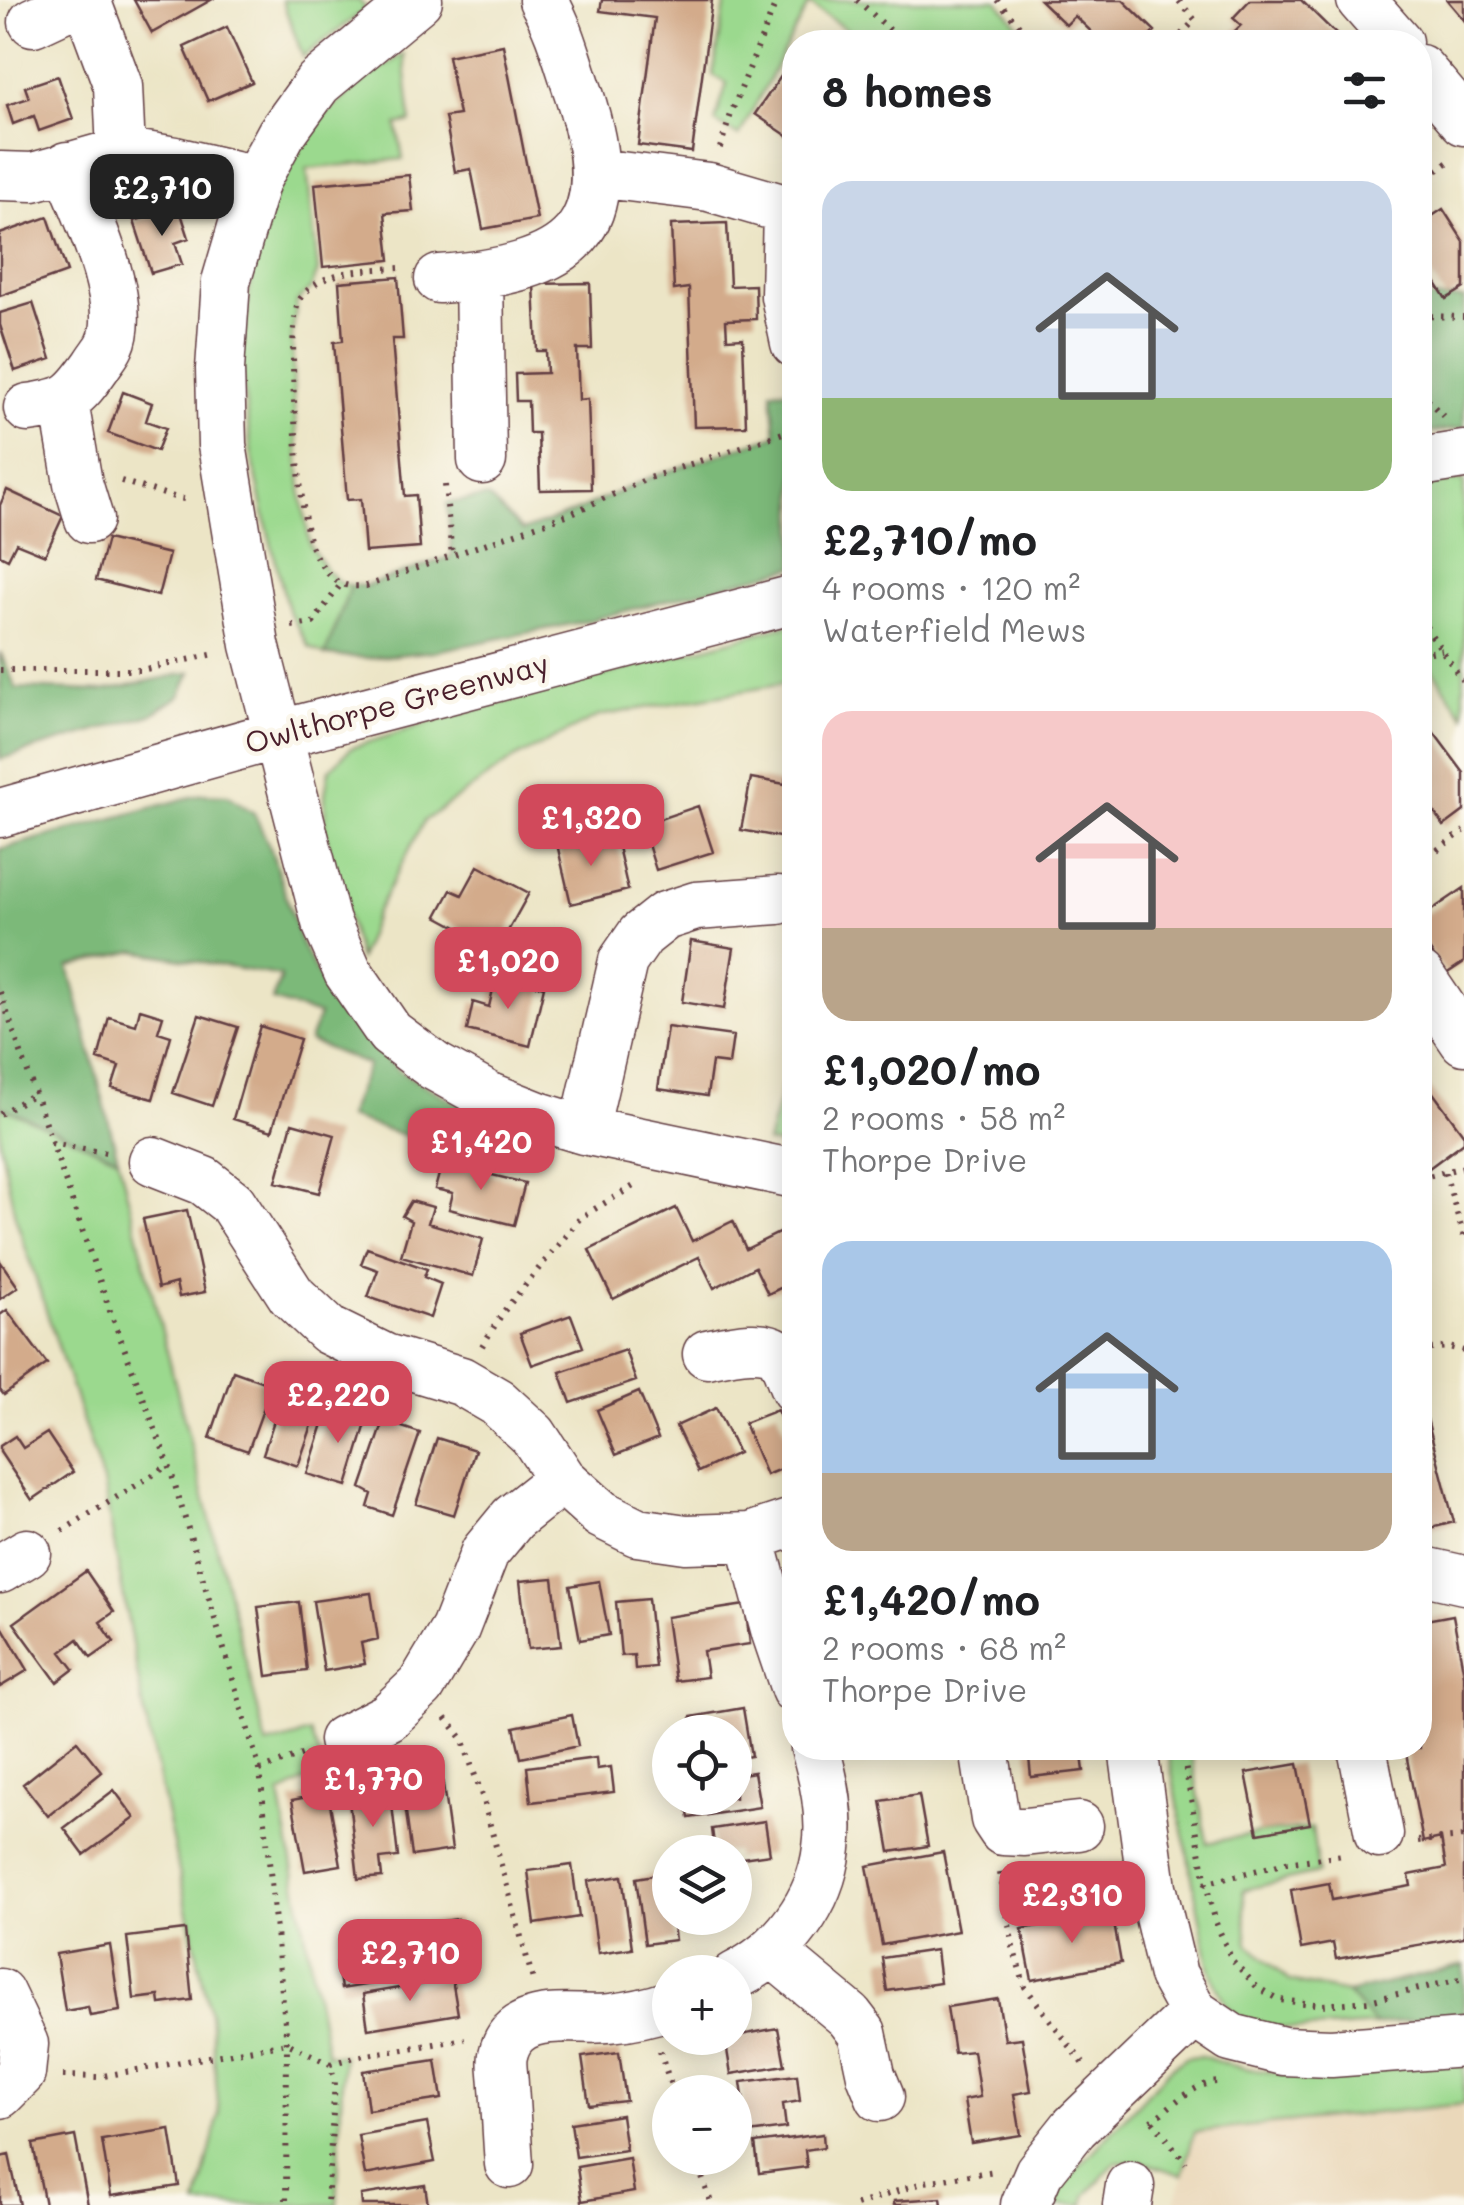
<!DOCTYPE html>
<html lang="en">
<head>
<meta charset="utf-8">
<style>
	body { margin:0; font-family:Mali,sans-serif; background:#f2f2f2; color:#202124; height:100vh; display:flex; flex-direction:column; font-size:38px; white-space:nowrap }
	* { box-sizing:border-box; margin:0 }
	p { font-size:32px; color:#757577 }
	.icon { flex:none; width:55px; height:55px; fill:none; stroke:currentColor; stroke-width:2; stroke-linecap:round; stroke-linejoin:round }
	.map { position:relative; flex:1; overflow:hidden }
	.sheet { position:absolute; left:782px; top:30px; width:650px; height:1730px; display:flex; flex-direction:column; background:#fff; border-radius:40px; box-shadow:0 5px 25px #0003 }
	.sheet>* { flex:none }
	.fabs { position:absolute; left:652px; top:1715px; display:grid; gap:20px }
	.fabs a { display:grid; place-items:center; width:100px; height:100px; border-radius:50%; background:#fff; box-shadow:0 5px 25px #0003; font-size:50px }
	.price { position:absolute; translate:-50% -85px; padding:0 22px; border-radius:20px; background:#d1495b; color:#fff; font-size:32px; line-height:65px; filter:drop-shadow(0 2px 5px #0008) }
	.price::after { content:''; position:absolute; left:50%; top:60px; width:30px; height:22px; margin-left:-15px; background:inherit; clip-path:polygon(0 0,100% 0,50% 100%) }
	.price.active { background:#222; color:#fff }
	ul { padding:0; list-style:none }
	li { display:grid; align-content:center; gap:20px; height:530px; padding:0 40px }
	li span { display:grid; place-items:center; height:310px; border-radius:30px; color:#555 }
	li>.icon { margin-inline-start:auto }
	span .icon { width:180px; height:180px; fill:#fffc; stroke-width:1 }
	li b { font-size:42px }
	h2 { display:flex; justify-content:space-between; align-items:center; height:120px; padding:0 40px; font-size:42px }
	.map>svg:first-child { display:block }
	.built { fill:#ead8ba }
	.green { fill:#9bd98e; stroke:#727c5c; stroke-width:2.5 }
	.forest { fill:#7cb979; stroke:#636c52; stroke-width:2.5 }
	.building { fill:#d3ab8b }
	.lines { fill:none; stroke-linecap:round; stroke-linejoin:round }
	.minor-casing { stroke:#623d42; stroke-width:51 }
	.path { stroke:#623d42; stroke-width:6; stroke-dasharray:2.5 8; stroke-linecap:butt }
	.minor { stroke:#fff; stroke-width:48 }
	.labels { text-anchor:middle; stroke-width:9; stroke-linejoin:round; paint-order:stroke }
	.street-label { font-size:30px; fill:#4a1f2b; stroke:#fbf7ec }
</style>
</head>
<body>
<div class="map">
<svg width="1464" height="2205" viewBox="0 0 1464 2205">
	<rect width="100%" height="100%" fill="#fbf7ec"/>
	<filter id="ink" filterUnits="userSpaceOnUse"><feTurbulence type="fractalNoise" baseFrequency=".01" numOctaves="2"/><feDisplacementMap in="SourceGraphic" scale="20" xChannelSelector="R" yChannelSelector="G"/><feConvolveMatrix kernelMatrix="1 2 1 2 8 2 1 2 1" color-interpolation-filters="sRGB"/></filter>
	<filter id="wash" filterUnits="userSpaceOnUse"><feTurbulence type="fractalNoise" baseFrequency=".0048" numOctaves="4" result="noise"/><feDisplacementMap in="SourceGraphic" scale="40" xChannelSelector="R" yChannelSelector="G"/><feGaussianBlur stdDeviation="2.25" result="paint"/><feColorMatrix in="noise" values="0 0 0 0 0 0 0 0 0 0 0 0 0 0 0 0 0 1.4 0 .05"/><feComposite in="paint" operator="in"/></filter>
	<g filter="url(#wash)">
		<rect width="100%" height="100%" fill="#ece5c6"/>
		<path class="built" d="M1464 2104V2205H1175L1194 2132Z"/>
		<path class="green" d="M282 0H359L366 9 303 57Z
			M726 0H997L1033 42H865L809 4 739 136 715 122 727 83 713 75Z
			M404 54 411 122 397 125 403 159 307 169 318 271 311 288 297 302 292 336 294 405 302 498 310 546 327 571 341 584 351 585 325 655 309 647 288 610 267 527 251 451 240 358 253 265 276 187 314 124 368 77Z
			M1464 480V716L1429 665 1420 666V485Z
			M795 623V682L599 716 512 760 424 821 376 913 359 959 325 833V794L329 770 351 748 437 720Z
			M784 1081 795 1083V1148L767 1143Z
			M0 1106 118 1158 267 1745 310 1733 325 1770 280 1795 327 2054 343 2055 337 2205H197L219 2114 210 2014 144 1711 103 1482 15 1216 0 1142Z
			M1167 1748H1190L1207 1843 1258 1833 1312 1828 1318 1873 1243 1890 1248 1944 1289 1981 1347 1993 1375 2025C1338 2027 1262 2038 1233 2012 1221 2001 1216 1984 1210 1970Z
			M1202 2056C1286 2088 1377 2069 1464 2060V2104L1195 2132 1182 2175 1143 2162H1116L1085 2196 1084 2205H1054L1064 2183 1171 2068 1186 2057Z"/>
		<path class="forest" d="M1420 298 1464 299V428L1420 434Z
			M795 389V567L587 621 436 651 367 658 325 655 351 585 366 586 452 556 447 503 488 497 522 531 572 513 649 478 776 435 772 391Z
			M0 652 16 688 102 691 191 672 180 696 151 715 0 759Z
			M202 794 228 795 254 813 271 850 302 946 339 1013 399 1071 509 1132 500 1166 347 1117 368 1065 309 1041 319 1015 272 1001 281 976 135 951 69 967 118 1158 0 1106V849Z
			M1464 1965V2014L1375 2025 1347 1993Z"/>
		<g id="blocks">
			<path class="building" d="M134 0H211L152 33Z
				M602 0H712L692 152 638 145 655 18 600 11Z
				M1040 0H1123L1155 31 1144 42H1102L1075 16 1066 25Z
				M1250 0H1301L1337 35 1330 42H1224L1241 25 1233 18Z
				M1447 0H1464V20Z
				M227 27 252 82 208 101 184 47Z
				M503 45 537 219 483 229 471 169 455 172 445 117 459 115 448 56Z
				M795 56V141L755 114Z
				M58 76 73 119 39 131 34 116 13 124 7 105 29 98 25 87Z
				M409 175 413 211 385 213 390 260 323 267 315 184Z
				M179 207 189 238 175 243 182 264 151 273 134 221Z
				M1443 209 1464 242V288L1446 299 1420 258V224Z
				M48 217 67 272 0 296V234Z
				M727 223 730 286 755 285 756 319 726 320 727 339 743 338 746 426 694 427 689 288 674 290 671 225Z
				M398 277 403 339H392L405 496 416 495 420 548 365 552 361 499 347 500 334 342 343 341 339 282Z
				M590 283 592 349H577L579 400 588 399 591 489 540 490 538 433H529L528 401H516L515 374 547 373 546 351H537L534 284Z
				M33 303 51 359 15 371 0 325V313Z
				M123 392 152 403 146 421 166 428 157 451 108 433Z
				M7 490 63 516 45 555 16 543 8 559 0 555V505Z
				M107 539 169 554 158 596 96 580Z
				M1420 714 1464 773V811L1444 826 1420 793Z
				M789 760 795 761V840L741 830 751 778 785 784Z
				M698 806 713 852 656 870 642 825Z
				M580 834 583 847 616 838 628 890 571 904 556 840Z
				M478 866 529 893 498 949 437 916 451 890 462 895Z
				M1464 888V962L1446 974 1420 936V918Z
				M691 941 734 948 724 1009 682 1002Z
				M496 976 544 987 530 1046 467 1030 473 1002 489 1007Z
				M140 1009 163 1016 158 1032 171 1036 153 1099 112 1088 119 1066 98 1059 109 1017 136 1025Z
				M199 1015 238 1027 212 1106 173 1093Z
				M260 1026 300 1039 272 1131 233 1119Z
				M667 1027 733 1036 729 1064 712 1062 707 1096 658 1089Z
				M1420 1075 1464 1135V1142L1425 1171 1420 1165Z
				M292 1123 335 1135 319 1193 276 1182Z
				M442 1163 525 1183 514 1225 449 1209 453 1193 435 1189Z
				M411 1201 433 1207 428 1223 483 1239 473 1276 401 1256 411 1221 402 1216Z
				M676 1208 692 1241 733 1221 746 1249 785 1230 795 1250V1281L768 1294 755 1267 714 1288 699 1257 613 1299 589 1250Z
				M187 1210 205 1292 179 1297 176 1283 158 1288 143 1219Z
				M367 1248 427 1269 424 1277 441 1284 430 1318 368 1297 378 1270 361 1264Z
				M0 1261 18 1287 0 1299Z
				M7 1310 47 1364 4 1395 0 1390V1315Z
				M571 1315 583 1347 532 1365 520 1333Z
				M625 1350 636 1381 571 1403 560 1372Z
				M233 1371 272 1385 248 1451 210 1438Z
				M284 1390 320 1402 298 1466 263 1454Z
				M639 1392 658 1438 616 1455 597 1410Z
				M1420 1392 1454 1522 1420 1531Z
				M329 1405 368 1417 347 1486 307 1474Z
				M716 1408 738 1453 698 1472 676 1426Z
				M777 1410 795 1453V1463L766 1475 744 1423Z
				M384 1421 420 1433 392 1515 368 1507 372 1494 361 1488Z
				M47 1433 73 1472 32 1500 0 1452V1446L15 1436 23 1448Z
				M437 1438 475 1450 454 1515 416 1504Z
				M86 1571 114 1612 100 1622 114 1642 91 1658 78 1639 61 1652 74 1669 57 1682 14 1623Z
				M553 1578 561 1646 528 1649 520 1581Z
				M599 1581 609 1635 580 1640 570 1586Z
				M371 1593 378 1639 361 1643 365 1664 324 1671 313 1601Z
				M648 1599 655 1667 635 1669 634 1655 621 1656 616 1602Z
				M299 1602 307 1671 267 1676 258 1607Z
				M745 1605 750 1644 703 1651 707 1677 675 1681 666 1617Z
				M1453 1615 1464 1675V1937L1336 1959 1333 1943 1301 1949 1291 1890 1329 1883 1332 1900 1411 1886 1409 1875 1446 1868 1441 1838 1423 1842 1405 1748H1420V1621Z
				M0 1623 28 1670 0 1687Z
				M743 1708 751 1756 735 1759V1732H694L691 1717Z
				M572 1715 578 1746 521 1758 514 1727Z
				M77 1741 102 1772 48 1816 23 1784Z
				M1028 1748H1081L1084 1771 1031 1777Z
				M1243 1748H1299L1300 1752 1246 1761Z
				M596 1758 597 1769 611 1767 614 1792 531 1802 527 1767Z
				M1298 1764 1310 1824 1258 1833 1246 1773Z
				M754 1772 760 1807 689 1818 685 1798H735V1775Z
				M442 1778 452 1850 412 1856 402 1783Z
				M390 1787 398 1857 380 1859 382 1877 358 1879 348 1792Z
				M114 1790 135 1818 84 1855 64 1828Z
				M328 1793 341 1865 305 1871 292 1800Z
				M919 1795 928 1846 890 1852 881 1801Z
				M765 1821 770 1854 735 1859V1852H715L712 1829Z
				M943 1852 958 1931 882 1945 867 1866Z
				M572 1865 579 1917 535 1924 528 1871Z
				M666 1873 670 1918H672L675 1940 645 1944 636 1878Z
				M622 1876 632 1948 598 1953 588 1881Z
				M1112 1912 1121 1963 1032 1980 1022 1929Z
				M457 1919 463 1958 370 1973 371 1984 341 1989 337 1962 352 1960 349 1936Z
				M185 1930 192 2000 160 2004 159 1996 134 1999 127 1937Z
				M110 1945 120 2011 90 2016 88 2007 65 2011 56 1954Z
				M936 1950 940 1983 887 1991 882 1958Z
				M452 1979 458 2014 368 2029 363 1994Z
				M998 1999 1005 2040 1022 2038 1031 2091 1014 2094 1021 2135 971 2143 964 2100 980 2097 973 2051 954 2053 947 2007Z
				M778 2028 785 2065 731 2074 725 2038Z
				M619 2052 626 2101 589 2105 582 2057Z
				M436 2060 442 2099 368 2110 363 2071Z
				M797 2075 800 2101 783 2104 786 2128 748 2133 741 2082Z
				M621 2115 626 2150 576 2157 571 2123Z
				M427 2123 435 2162 365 2175 358 2135Z
				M170 2129 179 2186 111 2196 102 2140Z
				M823 2134 824 2147 805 2150 807 2167 759 2173 755 2143Z
				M75 2136 88 2205H45L33 2144Z
				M9 2155 20 2205H0V2157Z
				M629 2158 634 2192 582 2201 577 2167Z
				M425 2185 428 2205H362L361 2195Z
				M941 2198 942 2205H894V2201Z"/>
		</g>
	</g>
	<g filter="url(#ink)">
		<use href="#blocks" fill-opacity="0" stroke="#623d42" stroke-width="2.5"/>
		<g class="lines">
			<defs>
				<path id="minor" d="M86 0 118 86 121 152
					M418 0 318 83 281 134 256 180 226 282 220 369 222 445 255 645 326 922 348 972 390 1033 434 1066 488 1096 541 1117 584 1130 795 1174
					M1361 0 1398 42
					M33 22 80 0
					M1420 69 1464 121
					M596 173 709 187 795 212
					M0 176 33 177 121 152 175 161 256 180
					M787 209 785 296 795 343
					M479 276 482 460
					M439 279C572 269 624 232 579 94 568 62 560 29 543 0
					M64 402 78 483 89 519
					M28 408C69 402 73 399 97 365 101 358 107 352 110 345 130 302 84 208 67 166
					M1420 462 1464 455
					M0 813 277 735 795 599
					M1420 976 1464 1041
					M584 1130 623 961 641 935 665 916 696 906 778 900
					M153 1161 204 1181 232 1203 292 1296 328 1330 385 1358 461 1381 497 1402 533 1435 562 1479 601 1514 637 1532 686 1539 750 1537 795 1522
					M707 1354C726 1350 768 1339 781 1357 787 1366 790 1379 795 1389
					M750 1537 776 1633 795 1689
					M0 1569 27 1553
					M1420 1570 1464 1580
					M343 1740 388 1717 421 1686 455 1629 485 1552 513 1518 562 1479
					M984 1748 995 1819 1003 1831 1025 1832 1079 1826
					M1133 1748 1152 1887 1173 1975 1194 2013 1231 2038 1283 2051 1331 2053 1464 2043
					M1362 1748 1379 1834
					M772 1952 849 2016 862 2033 871 2075 880 2097
					M735 1976C783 1952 821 1902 827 1848 832 1815 824 1779 815 1748
					M0 1993 24 2044 21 2073 0 2094
					M509 2164C507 2138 506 2112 504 2086 504 2077 501 2064 503 2055 514 2005 573 2022 610 2018 631 2016 650 2012 670 2005
					M1025 2205 1039 2172 1074 2128 1194 2013
					M1127 2205 1130 2186"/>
			</defs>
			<use href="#minor" class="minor-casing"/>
			<path class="path" d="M857 0 903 42
				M997 0 1033 42
				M1174 42 1195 20 1178 0
				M720 148 732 111 777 0
				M1420 183 1451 160
				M399 268C366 270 321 269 300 299 284 322 299 511 310 543 314 556 329 580 343 584 349 587 359 586 366 586L572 513 649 478 795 429
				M1420 316 1464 317
				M1420 392 1443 416
				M121 481 177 498 191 500
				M445 485 452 556
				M1420 618 1464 683
				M292 626 313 623 341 584
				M1420 654 1442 650
				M0 670H141L215 654
				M1420 862 1464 831
				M0 992 110 1311 169 1465 260 1770 287 2043 286 2205
				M0 1114 34 1094
				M51 1143 112 1154
				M1445 1173 1464 1237
				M1420 1178 1464 1167
				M482 1346 504 1311 581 1217 637 1184
				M1420 1350 1449 1347 1464 1351
				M62 1531 169 1465
				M446 1718 462 1738 482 1796 533 1980
				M1182 1748 1206 1884 1216 1923 1232 1960 1257 1987 1279 2000 1323 2005 1369 2001 1464 1978
				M260 1770 304 1754
				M1418 1841 1464 1837
				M1000 1873 1013 1947 1025 1987 1083 2063
				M1204 1884 1286 1863 1343 1855
				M660 2051 673 2092
				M330 2064 355 2057 465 2039
				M63 2076 98 2077 287 2043 330 2064 335 2081 327 2205
				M1152 2121C1170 2107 1195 2082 1219 2082
				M1153 2121 1186 2163
				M695 2158 712 2205
				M856 2205 925 2182 995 2171"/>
			<use href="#minor" class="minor"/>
		</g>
	</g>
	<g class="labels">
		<g class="street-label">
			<text transform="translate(397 704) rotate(-15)" y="10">Owlthorpe Greenway</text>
		</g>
	</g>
</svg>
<div class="fabs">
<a><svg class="icon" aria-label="locate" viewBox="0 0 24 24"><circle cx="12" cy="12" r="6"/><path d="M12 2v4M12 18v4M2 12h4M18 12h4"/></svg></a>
<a><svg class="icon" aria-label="layers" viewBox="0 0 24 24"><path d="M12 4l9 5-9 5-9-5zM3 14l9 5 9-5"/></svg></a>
<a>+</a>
<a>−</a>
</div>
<b class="price active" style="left:162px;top:239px">£2,710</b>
<b class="price" style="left:591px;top:869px">£1,320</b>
<b class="price" style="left:508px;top:1012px">£1,020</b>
<b class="price" style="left:481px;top:1193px">£1,420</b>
<b class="price" style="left:338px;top:1446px">£2,220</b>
<b class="price" style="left:373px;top:1830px">£1,770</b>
<b class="price" style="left:1072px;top:1946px">£2,310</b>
<b class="price" style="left:410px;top:2004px">£2,710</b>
<section class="sheet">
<h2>8 homes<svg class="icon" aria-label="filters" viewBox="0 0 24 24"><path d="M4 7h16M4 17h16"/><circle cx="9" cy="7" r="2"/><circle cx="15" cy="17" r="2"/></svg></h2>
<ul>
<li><span style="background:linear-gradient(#c9d6e8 70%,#8fb573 0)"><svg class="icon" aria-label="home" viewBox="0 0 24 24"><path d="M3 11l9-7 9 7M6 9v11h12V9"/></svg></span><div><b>£2,710/mo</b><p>4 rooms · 120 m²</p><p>Waterfield Mews</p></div></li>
<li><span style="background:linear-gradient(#f6c9c9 70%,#b9a48a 0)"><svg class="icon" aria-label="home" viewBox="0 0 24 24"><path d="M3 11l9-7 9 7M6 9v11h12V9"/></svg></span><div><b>£1,020/mo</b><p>2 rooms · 58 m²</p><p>Thorpe Drive</p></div></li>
<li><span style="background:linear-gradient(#a9c7e8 75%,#b9a48a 0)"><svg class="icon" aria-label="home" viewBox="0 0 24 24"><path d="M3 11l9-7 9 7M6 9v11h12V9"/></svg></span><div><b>£1,420/mo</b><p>2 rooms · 68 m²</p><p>Thorpe Drive</p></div></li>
</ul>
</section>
</div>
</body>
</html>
